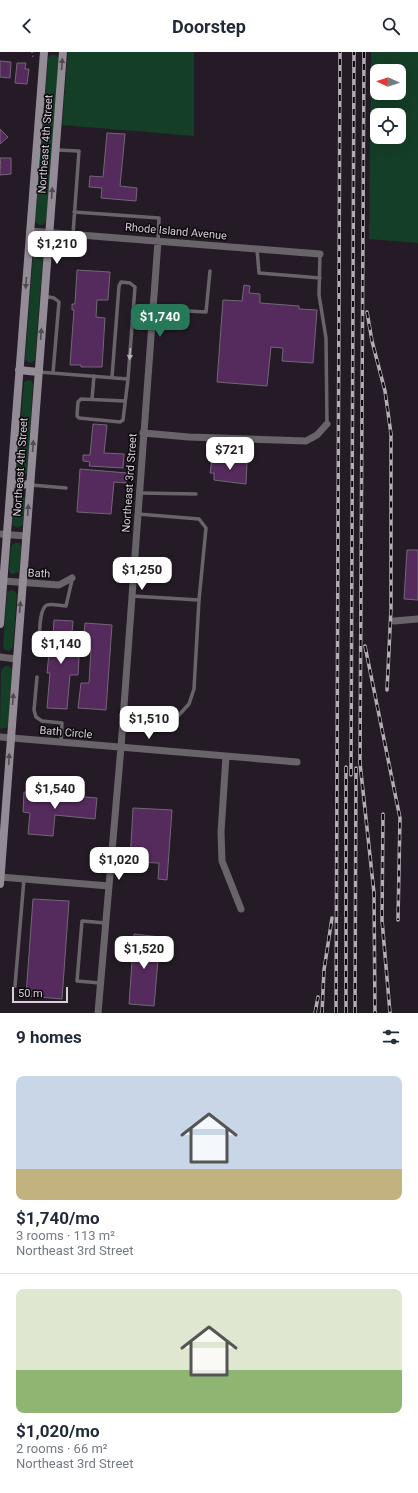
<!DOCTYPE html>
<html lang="en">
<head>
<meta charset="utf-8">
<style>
	body { margin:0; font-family:Roboto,sans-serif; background:#f2f2f3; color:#1f2937; height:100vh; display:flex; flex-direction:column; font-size:15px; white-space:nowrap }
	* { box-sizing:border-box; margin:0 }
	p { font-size:13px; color:#747a83 }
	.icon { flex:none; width:22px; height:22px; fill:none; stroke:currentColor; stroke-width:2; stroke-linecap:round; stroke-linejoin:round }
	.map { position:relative; height:961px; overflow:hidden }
	.sheet { display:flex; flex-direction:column; background:#fff; flex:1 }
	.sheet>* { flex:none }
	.needle { width:26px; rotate:274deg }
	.fabs { position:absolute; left:370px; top:12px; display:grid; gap:8px }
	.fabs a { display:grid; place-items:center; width:36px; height:36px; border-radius:8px; background:#fff; box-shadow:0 4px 16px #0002; font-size:20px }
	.scale { position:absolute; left:12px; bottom:10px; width:56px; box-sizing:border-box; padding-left:4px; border:2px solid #d5cfd7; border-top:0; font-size:11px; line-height:14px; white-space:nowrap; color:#d5cfd7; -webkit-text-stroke:3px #0c080c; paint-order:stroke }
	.price { position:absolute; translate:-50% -34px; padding:0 9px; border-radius:8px; background:#fff; color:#222; font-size:13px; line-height:26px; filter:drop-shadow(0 1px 2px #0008) }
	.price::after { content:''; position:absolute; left:50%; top:24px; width:12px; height:9px; margin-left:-6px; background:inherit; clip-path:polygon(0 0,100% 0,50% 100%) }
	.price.current { background:#277859; color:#fff }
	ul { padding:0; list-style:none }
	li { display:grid; align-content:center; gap:8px; height:212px; padding:0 16px }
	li+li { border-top:1px solid #e0e1e3 }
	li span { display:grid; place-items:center; height:124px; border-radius:8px; color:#555 }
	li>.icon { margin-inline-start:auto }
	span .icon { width:72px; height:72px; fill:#fffc; stroke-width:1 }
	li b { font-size:17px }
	h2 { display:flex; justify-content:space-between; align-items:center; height:48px; padding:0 16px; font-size:17px }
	header { display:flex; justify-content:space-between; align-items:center; height:52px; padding:0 16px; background:#fff; font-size:18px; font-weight:700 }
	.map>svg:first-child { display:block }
	.green { fill:#153e26; fill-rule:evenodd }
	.building { fill:#552b5d; stroke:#726775 }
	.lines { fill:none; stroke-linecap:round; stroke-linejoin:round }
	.path { stroke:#807882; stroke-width:1.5; stroke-dasharray:1 3; stroke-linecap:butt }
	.service { stroke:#69646a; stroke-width:3.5 }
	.minor { stroke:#69646a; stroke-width:7 }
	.secondary { stroke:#938b95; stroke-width:8 }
	.rail-casing { stroke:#b4adb6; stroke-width:3.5 }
	.rail { stroke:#0c080c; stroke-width:2; stroke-dasharray:6; stroke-linecap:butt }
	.oneway { fill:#504a50 }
	.oneway2 { fill:#b5afb6 }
	.labels { text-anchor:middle; stroke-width:3; stroke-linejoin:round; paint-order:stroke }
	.street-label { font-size:11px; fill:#d5cfd7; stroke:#0c080c }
</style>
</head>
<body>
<header><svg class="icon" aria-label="back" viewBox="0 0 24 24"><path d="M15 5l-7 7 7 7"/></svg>Doorstep<svg class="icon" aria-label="search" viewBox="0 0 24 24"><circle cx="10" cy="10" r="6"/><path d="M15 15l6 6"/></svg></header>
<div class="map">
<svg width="418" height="961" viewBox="0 0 418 961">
	<rect width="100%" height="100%" fill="#251b27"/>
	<path class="green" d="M68 0H194V84L62 73Z
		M371 0H418V191L369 187ZM377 19H399V41H377ZM377 63H399V85H377Z
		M51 3H55L59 6 46 170 43 173H39L35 170 48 6Z
		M38 187 43 188 44 191 35 308 31 311 28 310 25 307 34 192Z
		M28 328H31L33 332 27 421 23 424H19L16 420 24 330Z
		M18 442 23 443 25 446 23 473 18 476 12 473 15 446Z
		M15 491H19L21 494 19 520 12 522 9 519 11 494Z
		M11 538 15 539 17 542 13 595 9 599 5 598 3 594 7 541Z
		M5 614H9L12 617 8 675 0 677 1 618Z"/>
	<path class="building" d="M0 9 11 10 10 26 0 25Z
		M17 11H26L25 17H29L27 32 15 31Z
		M0 77 8 85 0 92Z
		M107 81 125 82 120 134 137 136 136 149 101 146 102 136 89 135 90 124 103 125Z
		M0 106H11V122L0 123V116H1Z
		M77 218 110 220 108 248H97L96 265 105 266 102 315H81V313H70L74 258H72V252H75Z
		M244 233 250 234 249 241 260 242V251L299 254V257L317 258 313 311 282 309 283 296 271 295 267 334 217 330 223 248 242 249Z
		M93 372 107 373 104 401 124 402 123 416 89 414 90 410 83 409V403H90Z
		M212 407 247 409 246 432 214 428V421H210Z
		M80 417 127 421 126 431 114 430 111 462 77 460Z
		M407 498H418V548L404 547Z
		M54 568 73 569 70 604 79 605 78 623H70L67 657 47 656 50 621H47L49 601 52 600Z
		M85 571 112 573 106 658 78 656 81 631H89L91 597 83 596Z
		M24 740 97 746 95 767 55 763 53 784 28 782 30 761 23 760Z
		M133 756 172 758 167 828 158 827 159 811 130 810Z
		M33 847 69 849 62 947 26 944Z
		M134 882 160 885 154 954 129 952Z"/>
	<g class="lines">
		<path class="path" d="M32 0V3L35 7"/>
		<path class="service" d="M57 98 79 99 73 182
			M74 160 159 166 158 189
			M257 197 259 221 320 226
			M320 202 319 243 326 286 327 372
			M44 244 54 246 59 250 53 321
			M153 257 206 260 210 219
			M39 320 128 327 135 235 130 231 121 230 119 234 112 325
			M92 347 94 324
			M125 349 81 347 78 350 77 364 79 366 120 370 123 368 128 327
			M31 433 66 436
			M140 441 196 442
			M132 544 199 548 206 476 199 467 138 462
			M39 595C40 586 38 557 47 553 52 551 61 554 66 554L72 528
			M37 625 34 658 36 665 42 669 62 671 61 690
			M124 668 165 670 178 664 189 652 194 637 199 548
			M100 931 77 929 82 869 106 871
			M15 934 24 827"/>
		<path class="minor" d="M30 179 320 202
			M143 381 189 385 306 389 317 383 327 372
			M0 482 26 484
			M3 529 59 533 72 526
			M394 569 418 567
			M0 605 16 607
			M0 685 297 710
			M226 704 221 780 222 809 241 857
			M0 825 109 834
			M98 961 121 695 158 189"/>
		<path class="secondary" d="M19 318 38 320
			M11 431 30 433
			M0 572 44 0
			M0 832 63 0"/>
		<defs>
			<path id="rail" d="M364 0 360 711 374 841 375 961
				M367 260 372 289 385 339 391 382V557L387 638
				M365 594 400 766 398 868
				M351 723 354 0
				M383 762 382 868 390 961
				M315 961 318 945
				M322 961 324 918 332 866
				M336 961 340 0
				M346 961V715
				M355 961 356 716"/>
		</defs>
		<use href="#rail" class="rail-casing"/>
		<use href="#rail" class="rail"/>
	</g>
	<defs><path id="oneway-solid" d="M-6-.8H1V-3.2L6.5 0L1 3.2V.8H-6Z"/></defs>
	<g class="oneway">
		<use href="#oneway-solid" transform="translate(62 12) rotate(-86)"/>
		<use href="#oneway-solid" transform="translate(52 141) rotate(-86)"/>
		<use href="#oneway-solid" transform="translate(26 231) rotate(94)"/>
		<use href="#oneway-solid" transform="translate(41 282) rotate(-86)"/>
		<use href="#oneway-solid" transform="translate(33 394) rotate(-86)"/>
		<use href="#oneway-solid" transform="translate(28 458) rotate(-86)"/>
		<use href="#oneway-solid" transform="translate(20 555) rotate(-85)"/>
		<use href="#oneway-solid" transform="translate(13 647) rotate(-86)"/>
		<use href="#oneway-solid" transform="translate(9 707) rotate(-87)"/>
	</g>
	<use class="oneway2" href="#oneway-solid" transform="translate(130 302) rotate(94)"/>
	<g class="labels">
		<g class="street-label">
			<text transform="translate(45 92) rotate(-86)" y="4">Northeast 4th Street</text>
			<text transform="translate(176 179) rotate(5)" y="4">Rhode Island Avenue</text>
			<text transform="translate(20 415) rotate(-86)" y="4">Northeast 4th Street</text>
			<text transform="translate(129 431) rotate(-86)" y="4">Northeast 3rd Street</text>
			<text transform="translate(39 521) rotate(3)" y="4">Bath</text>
			<text transform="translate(66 680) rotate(5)" y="4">Bath Circle</text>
		</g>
	</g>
</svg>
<div class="fabs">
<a><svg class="needle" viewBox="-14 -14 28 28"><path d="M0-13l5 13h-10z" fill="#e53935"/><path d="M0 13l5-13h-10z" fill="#747a83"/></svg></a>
<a><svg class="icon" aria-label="locate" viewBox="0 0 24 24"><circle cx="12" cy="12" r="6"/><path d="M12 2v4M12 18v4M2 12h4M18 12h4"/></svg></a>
</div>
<div class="scale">50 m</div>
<b class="price" style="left:57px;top:213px">$1,210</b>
<b class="price current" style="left:160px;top:286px">$1,740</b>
<b class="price" style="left:230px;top:419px">$721</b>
<b class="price" style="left:142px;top:539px">$1,250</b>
<b class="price" style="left:61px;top:613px">$1,140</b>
<b class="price" style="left:149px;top:688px">$1,510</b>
<b class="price" style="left:55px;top:758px">$1,540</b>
<b class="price" style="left:119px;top:829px">$1,020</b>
<b class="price" style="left:144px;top:918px">$1,520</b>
</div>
<section class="sheet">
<h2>9 homes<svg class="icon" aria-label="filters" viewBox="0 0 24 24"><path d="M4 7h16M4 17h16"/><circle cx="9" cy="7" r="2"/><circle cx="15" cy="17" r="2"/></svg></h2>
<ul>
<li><span style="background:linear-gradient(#c9d6e8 75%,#c2b280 0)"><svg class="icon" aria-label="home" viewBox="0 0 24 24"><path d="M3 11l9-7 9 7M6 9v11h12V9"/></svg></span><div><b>$1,740/mo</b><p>3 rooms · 113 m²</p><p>Northeast 3rd Street</p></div></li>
<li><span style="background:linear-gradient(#dfe7d0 65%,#8fb573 0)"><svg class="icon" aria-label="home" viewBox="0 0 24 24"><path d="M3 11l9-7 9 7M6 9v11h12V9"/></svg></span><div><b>$1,020/mo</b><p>2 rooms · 66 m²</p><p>Northeast 3rd Street</p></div></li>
</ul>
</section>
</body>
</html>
